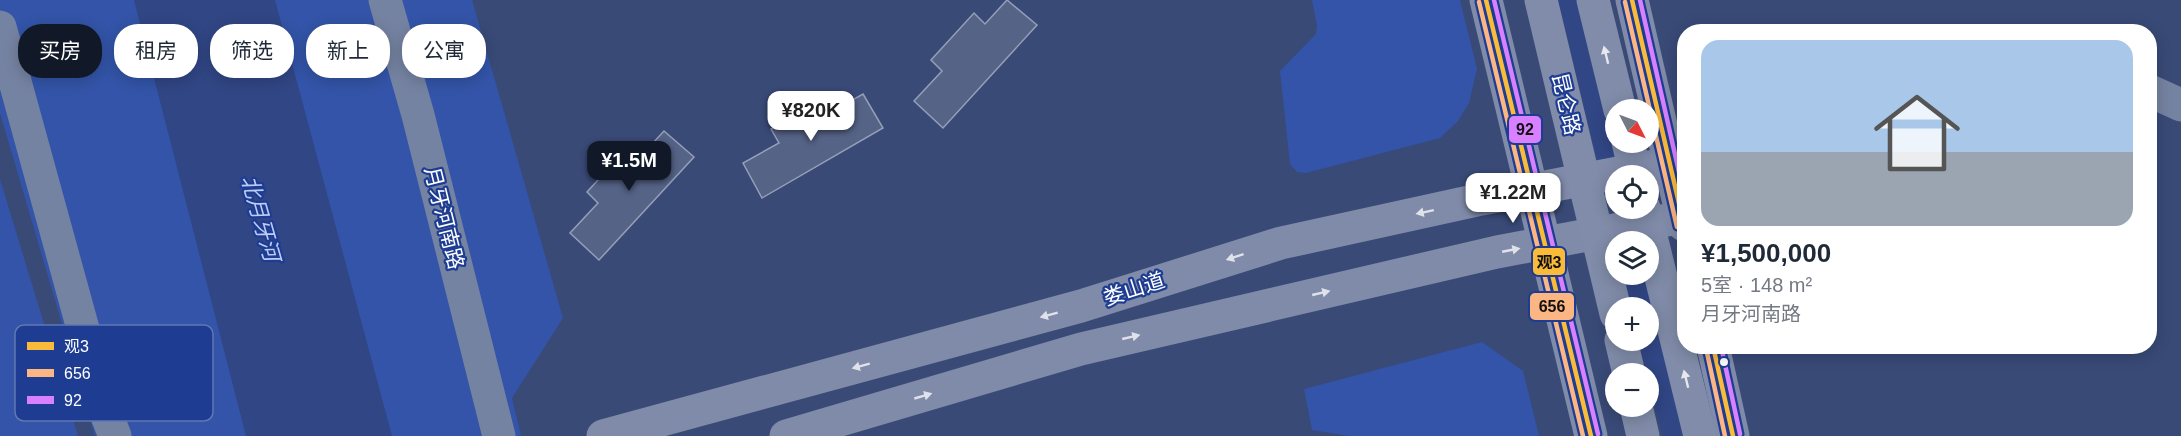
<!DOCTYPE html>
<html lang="zh">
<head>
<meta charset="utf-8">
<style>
	body { margin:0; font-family:Helvetica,"Noto Sans SC",sans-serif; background:#f6f6f7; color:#1f2937; height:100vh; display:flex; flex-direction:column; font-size:22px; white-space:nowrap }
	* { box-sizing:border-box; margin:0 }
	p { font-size:20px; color:#747a83 }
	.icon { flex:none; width:33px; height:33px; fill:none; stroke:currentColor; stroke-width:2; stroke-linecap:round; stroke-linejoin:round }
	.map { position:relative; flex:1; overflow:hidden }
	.sheet { position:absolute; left:1677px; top:24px; width:480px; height:330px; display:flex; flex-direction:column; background:#fff; border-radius:24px; box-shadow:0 3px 15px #0003 }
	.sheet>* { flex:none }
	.hud { position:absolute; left:18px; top:24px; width:570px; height:54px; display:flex; gap:12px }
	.needle { width:39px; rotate:132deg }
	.fabs { position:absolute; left:1605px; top:99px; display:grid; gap:12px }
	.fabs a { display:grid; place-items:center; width:54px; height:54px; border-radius:50%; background:#fff; box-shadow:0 3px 15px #0003; font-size:30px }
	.price { position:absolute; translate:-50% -51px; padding:0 14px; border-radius:12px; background:#fff; color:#222; font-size:20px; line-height:39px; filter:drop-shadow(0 2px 3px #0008) }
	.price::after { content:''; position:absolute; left:50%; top:36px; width:18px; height:14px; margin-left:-9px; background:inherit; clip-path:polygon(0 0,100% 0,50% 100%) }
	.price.active { background:#111827; color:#fff }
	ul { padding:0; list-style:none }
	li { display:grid; align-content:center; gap:12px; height:318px; padding:0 24px }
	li+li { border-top:2px solid #e0e1e3 }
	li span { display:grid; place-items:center; height:186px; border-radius:18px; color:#555 }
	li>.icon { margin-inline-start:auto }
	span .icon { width:108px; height:108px; fill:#fffc; stroke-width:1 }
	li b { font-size:26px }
	.chip { padding:0 21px; border-radius:24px; background:#fff; box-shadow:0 3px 15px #0003; font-size:21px; line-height:54px }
	.chip.active { background:#111827; color:#fff }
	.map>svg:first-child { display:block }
	.green { fill:#3354a8 }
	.water { fill:#314685 }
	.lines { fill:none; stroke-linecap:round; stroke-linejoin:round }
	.canal { stroke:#314685; stroke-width:27 }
	.building { fill:#556387; stroke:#959fb8; stroke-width:1.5 }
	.minor { stroke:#7583a2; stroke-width:33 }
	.major { stroke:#808ba9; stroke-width:33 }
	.highway { stroke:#808ca9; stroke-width:33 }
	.highway-bridge { stroke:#808ca9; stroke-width:33 }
	.bus-1-casing { stroke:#1e3d92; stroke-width:9 }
	.bus-2-casing { stroke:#1e3d92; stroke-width:9 }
	.bus-3-casing { stroke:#1e3d92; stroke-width:9 }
	.bus-1 { stroke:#fbbb3a; stroke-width:4.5 }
	.bus-2 { stroke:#fbb684; stroke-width:4.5 }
	.bus-3 { stroke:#d880ff; stroke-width:4.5 }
	.oneway { fill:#e6e8ee }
	.oneway2 { fill:#dfe2ea }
	.bus-dot { fill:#fff; stroke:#1e3d92; stroke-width:2 }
	.labels { text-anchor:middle; stroke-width:4.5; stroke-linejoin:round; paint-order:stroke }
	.street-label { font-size:21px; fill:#fff; stroke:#1e3d92 }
	.water-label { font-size:22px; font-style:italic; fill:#bcccf5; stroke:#1e3d92 }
	.key { fill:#1e3d92; stroke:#6277b3; stroke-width:1.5 }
	.key-label { font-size:16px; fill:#fff }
	.line-badge { stroke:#1e3d92; stroke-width:2 }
	.pale-badge-label { font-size:16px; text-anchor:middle; font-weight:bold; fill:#111 }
</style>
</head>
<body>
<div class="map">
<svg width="2181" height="436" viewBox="0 0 2181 436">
	<rect width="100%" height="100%" fill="#394a77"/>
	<path class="green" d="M0 0H472L563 318 512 398 521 436H95L0 113Z
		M1312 0H1460L1477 69 1469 103 1458 121 1440 138 1306 173 1297 172 1290 164 1280 71 1316 34 1317 25Z
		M0 179 78 436H0Z
		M1482 342 1523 371 1539 436H1349L1312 430 1304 389Z"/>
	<path class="water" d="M134 0H275L392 436H246Z"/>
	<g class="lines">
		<path class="canal" d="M1572 0 1616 180
			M1636 274 1644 308
			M1648 324 1677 436"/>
	</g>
	<path class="building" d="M1007 0 1037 25 943 128 914 101 942 71 931 60 974 13 985 24Z
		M863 94 883 128 762 198 743 163 779 143 771 129 826 97 833 111Z
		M664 131 694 157 599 260 570 233 598 203 587 192 630 145 641 156Z"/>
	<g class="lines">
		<path class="minor" d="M385 0 418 115 499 436
			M0 27 107 416 115 436
			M2150 91 2181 105"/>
		<path class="major" d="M1486 0 1591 436
			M1632 0 1684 225
			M1713 346 1733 436
			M603 436 1081 306 1281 243 1482 199 1670 163
			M786 436 1081 349 1497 252 1683 217"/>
		<path class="highway" d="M1593 0 1620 110
			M1621 340 1629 374
			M1636 406 1643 436"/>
		<path class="highway-bridge" d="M1541 0 1616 314
			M1628 142 1636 176
			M1644 208 1700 436"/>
		<defs>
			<path id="bus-1" d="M1486 0 1591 436
				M1632 0 1684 225
				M1713 346 1733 436"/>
			<path id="bus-2" d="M1479 2 1583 436
				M1625 2 1677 227
				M1706 348 1725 436"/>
			<path id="bus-3" d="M1494 0 1598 434
				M1640 0 1684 194
				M1721 346 1740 434"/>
		</defs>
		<use href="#bus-1" class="bus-1-casing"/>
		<use href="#bus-2" class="bus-2-casing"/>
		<use href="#bus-3" class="bus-3-casing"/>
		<use href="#bus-1" class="bus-1"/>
		<use href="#bus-2" class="bus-2"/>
		<use href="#bus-3" class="bus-3"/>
	</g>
	<defs><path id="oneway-solid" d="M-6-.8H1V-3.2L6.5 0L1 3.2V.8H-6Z" transform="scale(1.5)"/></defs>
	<g class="oneway">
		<use href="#oneway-solid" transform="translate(1606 55) rotate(-104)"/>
		<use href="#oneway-solid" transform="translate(1686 379) rotate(-104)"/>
	</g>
	<g class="oneway2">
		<use href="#oneway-solid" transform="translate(1425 212) rotate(168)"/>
		<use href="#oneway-solid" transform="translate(1511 250) rotate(-11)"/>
		<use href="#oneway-solid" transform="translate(1235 257) rotate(162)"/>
		<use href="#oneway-solid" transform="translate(1321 293) rotate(-13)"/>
		<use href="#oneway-solid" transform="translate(1049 315) rotate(165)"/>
		<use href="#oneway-solid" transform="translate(1131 337) rotate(-13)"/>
		<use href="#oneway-solid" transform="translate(861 366) rotate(165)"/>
		<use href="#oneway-solid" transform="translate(923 396) rotate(-16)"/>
	</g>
	<circle class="bus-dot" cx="1724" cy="362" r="5"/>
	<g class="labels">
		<g class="street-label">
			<text transform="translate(1566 104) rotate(77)" y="7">昆仑路</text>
			<text transform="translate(444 218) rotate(76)" y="7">月牙河南路</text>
			<text transform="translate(1134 289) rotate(-18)" y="7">娄山道</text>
		</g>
		<g class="water-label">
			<text transform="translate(261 218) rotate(74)" y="8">北月牙河</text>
		</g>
	</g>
	<rect x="15" y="325" width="198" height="96" rx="9" class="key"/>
	<rect x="27" y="342" width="27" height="8" fill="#fbbb3a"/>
	<rect x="27" y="369" width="27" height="8" fill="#fbb684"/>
	<rect x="27" y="396" width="27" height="8" fill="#d880ff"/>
	<g class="key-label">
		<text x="64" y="352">观3</text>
		<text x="64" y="379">656</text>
		<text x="64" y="406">92</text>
	</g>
	<g class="line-badge">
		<rect x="1508" y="115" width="34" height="29" rx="6" fill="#d880ff"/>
		<rect x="1532" y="247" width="34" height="29" rx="6" fill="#fbbb3a"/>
		<rect x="1529" y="292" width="46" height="29" rx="6" fill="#fbb684"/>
	</g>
	<g class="pale-badge-label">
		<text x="1525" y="135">92</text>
		<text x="1549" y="268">观3</text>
		<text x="1552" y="312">656</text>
	</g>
</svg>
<div class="fabs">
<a><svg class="needle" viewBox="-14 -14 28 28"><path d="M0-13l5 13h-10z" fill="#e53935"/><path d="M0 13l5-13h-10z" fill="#747a83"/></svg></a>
<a><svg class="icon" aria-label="locate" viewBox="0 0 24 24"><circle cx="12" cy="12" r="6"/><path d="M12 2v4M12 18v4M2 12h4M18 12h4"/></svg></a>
<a><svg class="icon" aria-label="layers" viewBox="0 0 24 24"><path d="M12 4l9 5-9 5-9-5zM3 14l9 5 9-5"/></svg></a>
<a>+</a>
<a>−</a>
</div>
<b class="price" style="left:811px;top:142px">¥820K</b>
<b class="price active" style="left:629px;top:192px">¥1.5M</b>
<b class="price" style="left:1513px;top:224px">¥1.22M</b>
<div class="hud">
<a class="chip active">买房</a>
<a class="chip">租房</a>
<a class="chip">筛选</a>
<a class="chip">新上</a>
<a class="chip">公寓</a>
</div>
<section class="sheet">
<ul>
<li><span style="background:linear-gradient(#a9c7e8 60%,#9aa5b1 0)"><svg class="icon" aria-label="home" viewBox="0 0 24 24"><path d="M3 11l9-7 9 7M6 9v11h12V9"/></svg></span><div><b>¥1,500,000</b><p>5室 · 148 m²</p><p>月牙河南路</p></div></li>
</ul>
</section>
</div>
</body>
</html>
